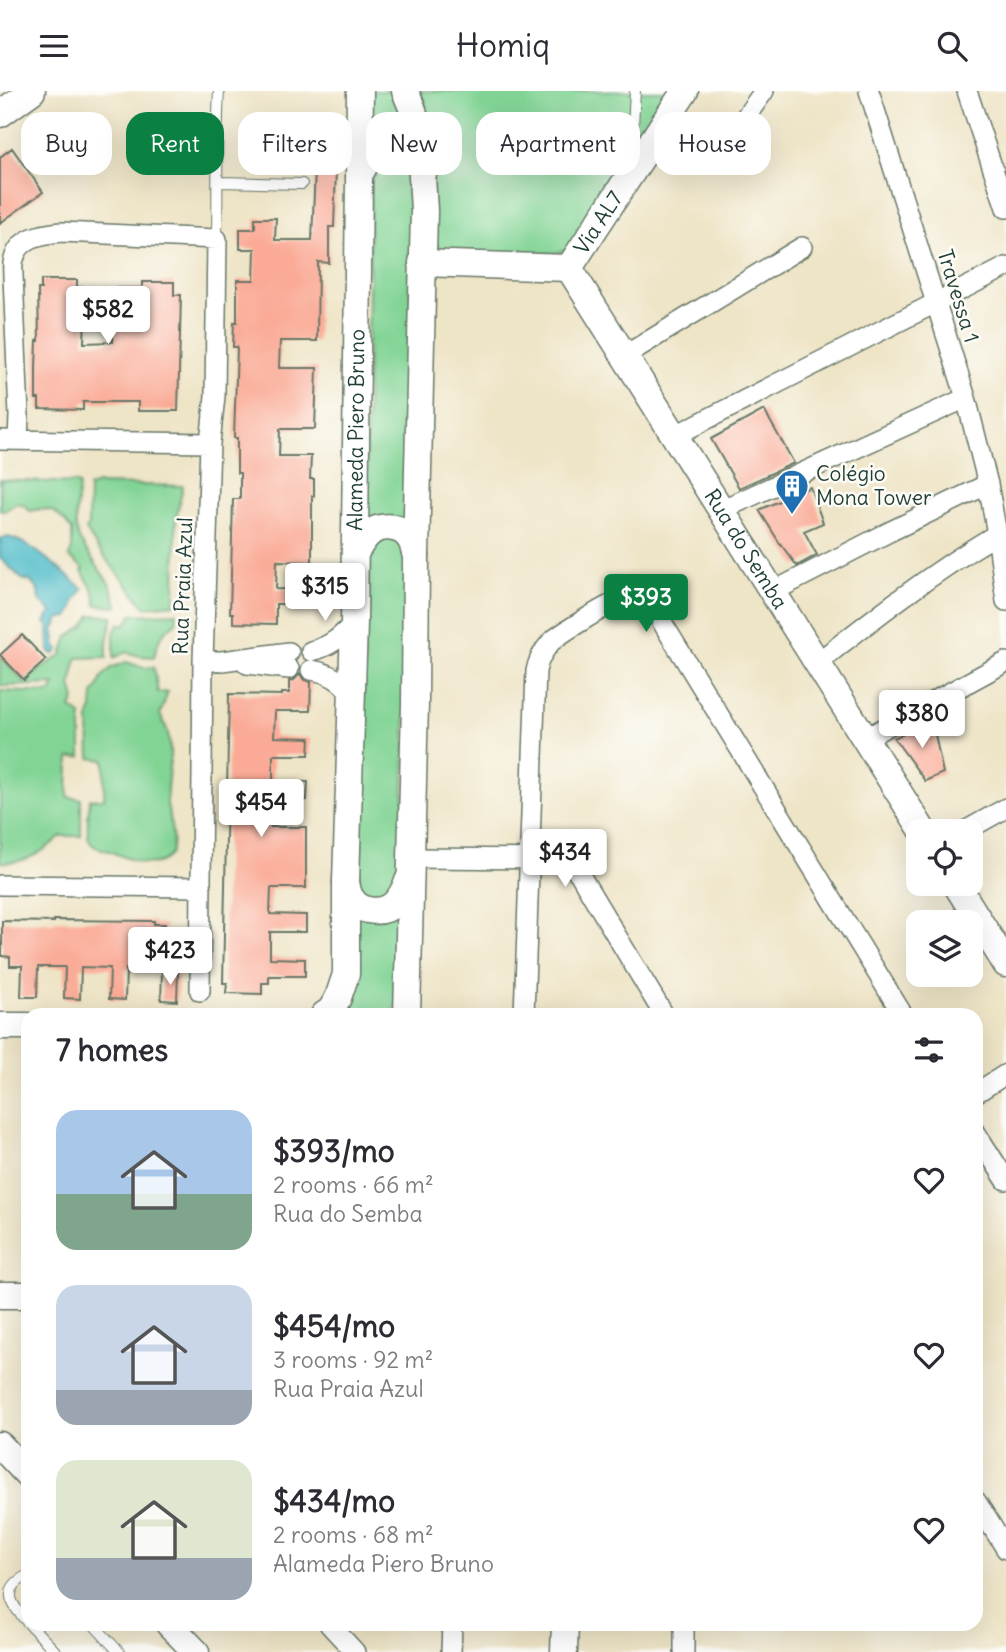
<!DOCTYPE html>
<html lang="en">
<head>
<meta charset="utf-8">
<style>
	body { margin:0; font-family:Delius,sans-serif; background:#f2f2f3; color:#2b2b33; height:100vh; display:flex; flex-direction:column; font-size:26px; white-space:nowrap }
	* { box-sizing:border-box; margin:0 }
	p { font-size:23px; color:#7c7c81 }
	.icon { flex:none; width:38px; height:38px; fill:none; stroke:currentColor; stroke-width:2; stroke-linecap:round; stroke-linejoin:round }
	.map { position:relative; flex:1; overflow:hidden }
	.side { position:absolute; left:21px; top:917px; width:962px; height:623px; display:flex; flex-direction:column; background:#fff; border-radius:21px; box-shadow:0 7px 28px #0002 }
	.side>* { flex:none }
	.guide { position:absolute; left:21px; top:21px; width:964px; height:63px; display:flex; gap:14px }
	.tools { position:absolute; left:906px; top:728px; display:grid; gap:14px }
	.tools a { display:grid; place-items:center; width:77px; height:77px; border-radius:14px; background:#fff; box-shadow:0 7px 28px #0002; font-size:35px }
	.price { position:absolute; translate:-50% -60px; padding:0 16px; border-radius:7px; background:#fff; color:#222; font-size:23px; line-height:46px; filter:drop-shadow(0 2px 4px #0008) }
	.price::after { content:''; position:absolute; left:50%; top:42px; width:21px; height:16px; margin-left:-10px; background:inherit; clip-path:polygon(0 0,100% 0,50% 100%) }
	.price.current { background:#0b8043; color:#fff }
	ul { padding:0; list-style:none }
	li { display:flex; align-items:center; gap:21px; height:175px; padding:0 35px }
	li span { display:grid; place-items:center; flex:none; width:196px; height:140px; border-radius:21px; color:#555 }
	li>.icon { margin-inline-start:auto }
	span .icon { width:84px; height:84px; fill:#fffc; stroke-width:1 }
	li b { font-size:30px }
	h2 { display:flex; justify-content:space-between; align-items:center; height:84px; padding:0 35px; font-size:30px }
	.tag { padding:0 24px; border-radius:21px; background:#fff; box-shadow:0 7px 28px #0002; font-size:24px; line-height:63px }
	.tag.current { background:#0b8043; color:#fff }
	header { display:flex; justify-content:space-between; align-items:center; height:91px; padding:0 35px; background:#fff; font-size:32px; font-weight:600 }
	.map>svg:first-child { display:block }
	.green { fill:#82d495; stroke:#508864; stroke-width:2 }
	.water { fill:#4ebbc8; stroke:#367c7e; stroke-width:2 }
	.building { fill:#faaa96; fill-rule:evenodd }
	.lines { fill:none; stroke-linecap:round; stroke-linejoin:round }
	.lane-casing { stroke:#677767; stroke-width:12 }
	.street-casing { stroke:#677767; stroke-width:22 }
	.secondary-casing { stroke:#677767; stroke-width:29 }
	.lane { stroke:#fff; stroke-width:10 }
	.street { stroke:#fff; stroke-width:19 }
	.secondary { stroke:#fff; stroke-width:26 }
	.labels { text-anchor:middle; stroke-width:5; stroke-linejoin:round; paint-order:stroke }
	.street-label { font-size:21px; fill:#1f3d34; stroke:#fdfcf7 }
	.poi-label { font-size:21px; fill:#1f3d34; stroke:#fdfcf7; text-anchor:start }
</style>
</head>
<body>
<header><svg class="icon" aria-label="menu" viewBox="0 0 24 24"><path d="M4 6h16M4 12h16M4 18h16"/></svg>Homiq<svg class="icon" aria-label="search" viewBox="0 0 24 24"><circle cx="10" cy="10" r="6"/><path d="M15 15l6 6"/></svg></header>
<div class="map">
<svg width="1006" height="1561" viewBox="0 0 1006 1561">
	<rect width="100%" height="100%" fill="#fdfcf7"/>
	<filter id="ink" filterUnits="userSpaceOnUse"><feTurbulence type="fractalNoise" baseFrequency=".0143" numOctaves="2"/><feDisplacementMap in="SourceGraphic" scale="14" xChannelSelector="R" yChannelSelector="G"/><feConvolveMatrix kernelMatrix="1 2 1 2 8 2 1 2 1" color-interpolation-filters="sRGB"/></filter>
	<filter id="wash" filterUnits="userSpaceOnUse"><feTurbulence type="fractalNoise" baseFrequency=".00686" numOctaves="4" result="noise"/><feDisplacementMap in="SourceGraphic" scale="28" xChannelSelector="R" yChannelSelector="G"/><feGaussianBlur stdDeviation="1.57" result="paint"/><feColorMatrix in="noise" values="0 0 0 0 0 0 0 0 0 0 0 0 0 0 0 0 0 1.4 0 .05"/><feComposite in="paint" operator="in"/></filter>
	<g filter="url(#wash)">
		<rect width="100%" height="100%" fill="#eee4c6"/>
		<path class="green" d="M370 0H397L414 57H369Z
			M419 0H676L568 159 557 162 539 164 441 161 432 146C432 111 437 27 419 0Z
			M393 69 406 73 412 79 408 435 365 434 371 78 385 70Z
			M0 389 77 392 79 394C77 412 73 429 78 447L110 494 118 516 96 514C96 498 89 494 82 480L84 478 69 466 72 458V439C59 423 51 414 30 420L24 414 17 412 4 420 0 419Z
			M98 393 183 395 176 428 175 513 145 516 98 458 86 439 88 434 89 396Z
			M389 444 409 461 402 795 380 810 366 806 359 793 366 456Z
			M177 522 176 531C161 542 158 549 154 566L140 565 126 561 114 567V542L119 532 122 534 127 532 132 524Z
			M91 524 113 525 107 550V566L77 567 71 593 75 609 71 617 81 624V666L69 667 68 706 81 708V745H61C43 761 26 773 0 771V600L51 602 55 593 2 595 0 592V566L25 591 44 575 62 564 68 546 84 535Z
			M126 571 145 577 154 576 158 602 168 601 160 623C162 630 167 636 168 643 174 666 165 689 167 713 169 725 177 756 169 765 153 782 126 766 109 760 102 758 94 757 90 751 85 743 89 718 90 708H104L105 669 90 667 89 625 92 618 93 603 98 596 102 586 111 577Z
			M401 823 398 912 392 923 337 924 356 824Z"/>
		<path class="water" d="M6 446C27 447 66 484 83 498L74 511 73 518 68 526 58 528 57 535 53 537 56 555 59 558 55 563 51 562 49 560 48 534 45 532 48 525 52 521 39 509 38 499 30 490 22 488 0 467V448Z"/>
		<g id="blocks">
			<path class="building" d="M12 57 43 101 0 132V66Z
				M315 77 336 78 334 136H329V172L318 171 317 250H280L279 277H317L315 338H280L279 365H311L310 388H314V405H312V471L277 470 276 498 311 499V513H276V533L233 532V522H230L233 408H240V382H237V347H234L237 256H233L234 231H237V189H254L255 158H240V138H255V127H276L275 149H312Z
				M41 189H77V196L109 197H142V191H174V204H181L178 320H138V311H83V319L39 318V308H36V277L37 250H39L38 198H41ZM85 224 113 225V251L84 252Z
				M764 319 794 372 739 397 711 348Z
				M810 396 823 432 804 440 817 464 797 475 779 451 759 419Z
				M22 544 46 569 24 589 0 564Z
				M300 583 304 589 311 591 310 620H275L274 646 310 647 309 664H273V691H308L307 709 272 708 271 736H306V797H271L270 823 306 824V841H270V867L305 868V885H269V892H262V903L226 902 227 892H223L229 603 282 604V602H289V590L294 589Z
				M932 629 943 682 925 690 894 647Z
				M54 829 154 830V833H165L164 878H126L125 909 109 908 110 877 81 876 80 908 64 907 65 876H38L37 906H21L22 875H10V866L2 865V830L54 831Z
				M162 881 178 882 177 910 161 909Z"/>
		</g>
	</g>
	<g filter="url(#ink)">
		<use href="#blocks" fill-opacity="0" stroke="#677767" stroke-width="2"/>
		<g class="lines">
			<defs>
				<path id="lane" d="M631 70 635 0
					M218 91 302 93
					M217 148C218 99 216 49 219 0
					M28 1484C0 1498 11 1514 28 1532
					M29 1533 56 1561
					M93 1533 119 1561"/>
				<path id="street" d="M869 0 966 307 988 393 997 443 1006 510
					M967 0 1006 117
					M665 31 710 62 715 64 720 62 764 0
					M624 265 802 156
					M674 345 1006 176
					M0 349 210 352
					M18 349 19 325 13 185C13 180 12 173 14 168 20 146 41 143 61 141L217 148 215 305 210 352 203 570 200 900
					M721 419 966 307
					M772 501 889 441 988 393
					M311 560C332 555 340 546 354 532
					M203 570H222L289 561
					M817 572C875 526 933 481 997 443
					M247 573 289 578
					M311 579C330 582 340 589 352 603
					M864 648 1006 571
					M965 740 1006 717
					M410 767 558 768 570 774 579 782 586 794 664 924
					M0 794 201 796
					M524 924 536 580C538 569 543 560 551 551 561 542 605 515 618 510 624 508 634 508 640 510 647 512 652 518 657 523L903 924
					M976 1002 1006 983
					M976 1042 1006 1089
					M976 1410 1006 1458
					M329 1533 355 1561
					M451 1561 452 1533
					M684 1561V1533"/>
				<g id="secondary">
					<path d="M405 0 413 19 420 51 424 120 416 465 415 613 407 924"/>
					<path d="M0 23 32 0"/>
					<path d="M359 84C363 78 366 71 371 65 381 55 402 53 413 63 418 68 420 76 423 83"/>
					<path d="M422 172 569 177"/>
					<path id="s1" d="M569 177 923 740"/>
					<path id="s2" d="M569 177 685 0"/>
					<path d="M355 462C359 456 363 448 369 443 380 433 402 434 410 448 413 452 414 460 416 465"/>
					<path d="M346 791C347 796 348 803 351 807 360 822 383 824 395 812 402 805 405 797 409 788"/>
					<path d="M956 793 1006 873"/>
					<path id="s3" d="M324 924 331 919 338 907 346 883V791L354 532 360 0"/>
					<path d="M0 935H28"/>
					<path d="M0 1204H28"/>
					<path d="M0 1354 28 1384"/>
					<path d="M169 1533 196 1561"/>
					<path d="M564 1561 565 1533"/>
				</g>
			</defs>
			<use href="#lane" class="lane-casing"/>
			<use href="#street" class="street-casing"/>
			<use href="#secondary" class="secondary-casing"/>
			<use href="#lane" class="lane"/>
			<use href="#street" class="street"/>
			<use href="#secondary" class="secondary"/>
		</g>
	</g>
	<defs>
		<symbol id="building-pin" viewBox="-11 -11 22 30"><path d="M0 17L-7.5 6A9.5 9.5 0 1 1 7.5 6Z" fill="#1f6fb2" stroke="#fdfcf7"/><path d="M-4-6H4V6H1V3H-1V6H-4ZM-2.5-4.3h1.7v1.8h-1.7ZM.8-4.3h1.7v1.8H.8ZM-2.5-1h1.7V.8h-1.7ZM.8-1h1.7V.8H.8Z" fill="#fff"/></symbol>
	</defs>
	<g fill-rule="evenodd">
		<use href="#building-pin" x="773" y="376" width="38" height="52"/>
	</g>
	<g class="labels">
		<g class="street-label">
			<text dy="7" stroke="none"><textPath href="#s2" startOffset="54">Via AL7</textPath></text>
			<text transform="translate(958 205) rotate(73)" y="7">Travessa 1</text>
			<text dy="7" stroke="none"><textPath href="#s3" startOffset="592">Alameda Piero Bruno</textPath></text>
			<text dy="7" stroke="none"><textPath href="#s1" startOffset="332">Rua do Semba</textPath></text>
			<text transform="translate(183 495) rotate(-88)" y="7">Rua Praia Azul</text>
		</g>
		<g class="poi-label">
			<text x="816" y="390">Colégio<tspan x="816" dy="24">Mona Tower</tspan></text>
		</g>
	</g>
</svg>
<div class="tools">
<a><svg class="icon" aria-label="locate" viewBox="0 0 24 24"><circle cx="12" cy="12" r="6"/><path d="M12 2v4M12 18v4M2 12h4M18 12h4"/></svg></a>
<a><svg class="icon" aria-label="layers" viewBox="0 0 24 24"><path d="M12 4l9 5-9 5-9-5zM3 14l9 5 9-5"/></svg></a>
</div>
<b class="price" style="left:108px;top:255px">$582</b>
<b class="price" style="left:325px;top:532px">$315</b>
<b class="price current" style="left:646px;top:543px">$393</b>
<b class="price" style="left:922px;top:659px">$380</b>
<b class="price" style="left:261px;top:748px">$454</b>
<b class="price" style="left:565px;top:798px">$434</b>
<b class="price" style="left:170px;top:896px">$423</b>
<div class="guide">
<a class="tag">Buy</a>
<a class="tag current">Rent</a>
<a class="tag">Filters</a>
<a class="tag">New</a>
<a class="tag">Apartment</a>
<a class="tag">House</a>
</div>
<section class="side">
<h2>7 homes<svg class="icon" aria-label="filters" viewBox="0 0 24 24"><path d="M4 7h16M4 17h16"/><circle cx="9" cy="7" r="2"/><circle cx="15" cy="17" r="2"/></svg></h2>
<ul>
<li><span style="background:linear-gradient(#a9c7e8 60%,#7fa58c 0)"><svg class="icon" aria-label="home" viewBox="0 0 24 24"><path d="M3 11l9-7 9 7M6 9v11h12V9"/></svg></span><div><b>$393/mo</b><p>2 rooms · 66 m²</p><p>Rua do Semba</p></div><svg class="icon" aria-label="heart" viewBox="0 0 24 24"><path d="M12 20l-8-8c-3-5 5-10 8-4 3-6 11-1 8 4z"/></svg></li>
<li><span style="background:linear-gradient(#c9d6e8 75%,#9aa5b1 0)"><svg class="icon" aria-label="home" viewBox="0 0 24 24"><path d="M3 11l9-7 9 7M6 9v11h12V9"/></svg></span><div><b>$454/mo</b><p>3 rooms · 92 m²</p><p>Rua Praia Azul</p></div><svg class="icon" aria-label="heart" viewBox="0 0 24 24"><path d="M12 20l-8-8c-3-5 5-10 8-4 3-6 11-1 8 4z"/></svg></li>
<li><span style="background:linear-gradient(#dfe7d0 70%,#9aa5b1 0)"><svg class="icon" aria-label="home" viewBox="0 0 24 24"><path d="M3 11l9-7 9 7M6 9v11h12V9"/></svg></span><div><b>$434/mo</b><p>2 rooms · 68 m²</p><p>Alameda Piero Bruno</p></div><svg class="icon" aria-label="heart" viewBox="0 0 24 24"><path d="M12 20l-8-8c-3-5 5-10 8-4 3-6 11-1 8 4z"/></svg></li>
</ul>
</section>
</div>
</body>
</html>
